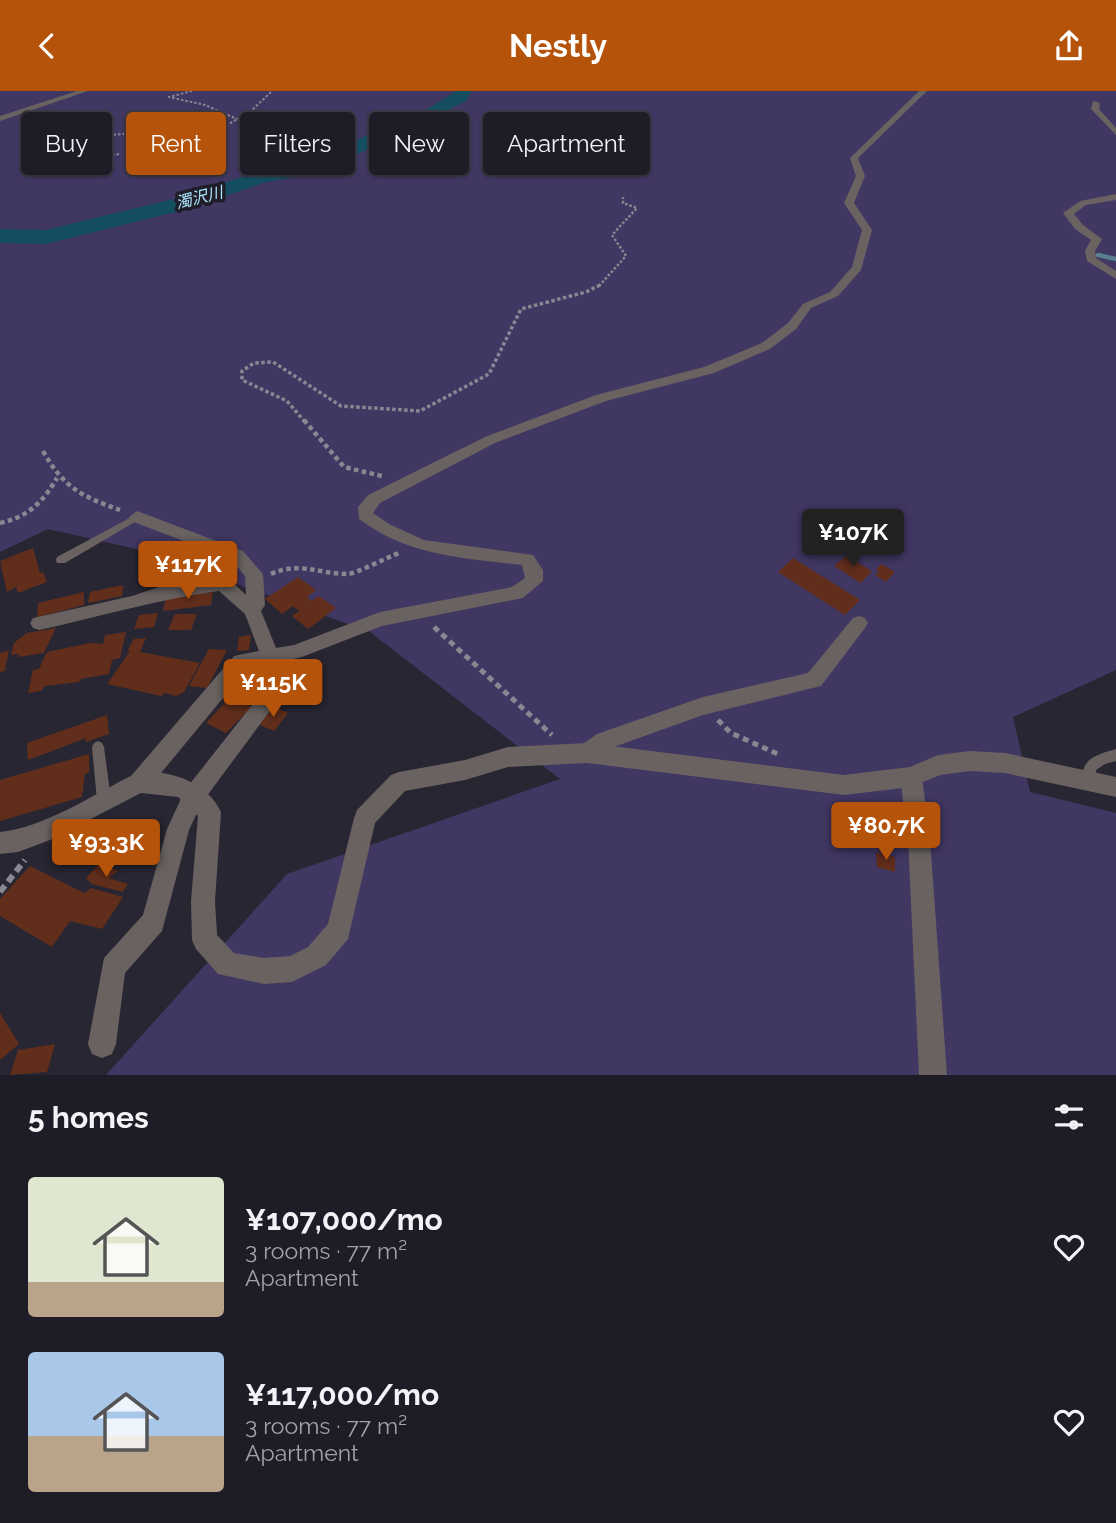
<!DOCTYPE html>
<html lang="en">
<head>
<meta charset="utf-8">
<style>
	body { margin:0; font-family:Raleway,"Noto Sans JP",sans-serif; background:#26252e; color:#f1f3f6; height:100vh; display:flex; flex-direction:column; font-size:26px; white-space:nowrap }
	* { box-sizing:border-box; margin:0 }
	p { font-size:23px; color:#a1a1a7 }
	.icon { flex:none; width:38px; height:38px; fill:none; stroke:currentColor; stroke-width:2; stroke-linecap:round; stroke-linejoin:round }
	.map { position:relative; height:984px; overflow:hidden }
	.details { display:flex; flex-direction:column; background:#1e1c26; flex:1 }
	.details>* { flex:none }
	.top-card { position:absolute; left:21px; top:21px; width:700px; height:63px; display:flex; gap:14px }
	.price { position:absolute; translate:-50% -60px; padding:0 16px; border-radius:7px; background:#b45309; color:#fff; font-size:23px; line-height:46px; filter:drop-shadow(0 2px 4px #0008) }
	.price::after { content:''; position:absolute; left:50%; top:42px; width:21px; height:16px; margin-left:-10px; background:inherit; clip-path:polygon(0 0,100% 0,50% 100%) }
	.price.selected { background:#222; color:#fff }
	ul { padding:0; list-style:none }
	li { display:flex; align-items:center; gap:21px; height:175px; padding:0 28px }
	li span { display:grid; place-items:center; flex:none; width:196px; height:140px; border-radius:7px; color:#555 }
	li>.icon { margin-inline-start:auto }
	span .icon { width:84px; height:84px; fill:#fffc; stroke-width:1 }
	li b { font-size:30px }
	h2 { display:flex; justify-content:space-between; align-items:center; height:84px; padding:0 28px; font-size:30px }
	.chip { padding:0 24px; border-radius:7px; background:#1e1c26; box-shadow:0 2px 5px #0004,0 0 0 2px #3c3a43; font-size:24px; line-height:63px }
	.chip.selected { background:#b45309; color:#fff }
	header { display:flex; justify-content:space-between; align-items:center; height:91px; padding:0 28px; background:#b45309; color:#fff; font-size:32px; font-weight:700 }
	.map>svg:first-child { display:block }
	.green { fill:#413763 }
	.lines { fill:none; stroke-linecap:round; stroke-linejoin:round }
	.stream { stroke:#577f8e; stroke-width:4.5 }
	.river { fill:#154e61; fill-rule:evenodd }
	.building { fill:#622e1c }
	.path-far5 { stroke:#898791; stroke-width:2; stroke-dasharray:2.5 2; stroke-linecap:butt }
	.path-far4 { stroke:#898791; stroke-width:2.5; stroke-dasharray:2.5 2; stroke-linecap:butt }
	.path-far3 { stroke:#898791; stroke-width:3.5; stroke-dasharray:3.5 2.5; stroke-linecap:butt }
	.path-far2 { stroke:#898791; stroke-width:4.5; stroke-dasharray:4.5 3.5; stroke-linecap:butt }
	.path-far1 { stroke:#898791; stroke-width:5; stroke-dasharray:6 4.5; stroke-linecap:butt }
	.path { stroke:#898791; stroke-width:6; stroke-dasharray:8 5; stroke-linecap:butt }
	.service { fill:#696261; fill-rule:evenodd }
	.minor { fill:#696261; fill-rule:evenodd }
	.tertiary { fill:#696261; fill-rule:evenodd }
	.labels { text-anchor:middle; stroke-width:7; stroke-linejoin:round; paint-order:stroke }
	.far-water-label { font-size:16px; font-style:italic; fill:#ace6fe; stroke:#1f1d28 }
</style>
</head>
<body>
<header><svg class="icon" aria-label="back" viewBox="0 0 24 24"><path d="M15 5l-7 7 7 7"/></svg>Nestly<svg class="icon" aria-label="share" viewBox="0 0 24 24"><path d="M12 15V3M7 8l5-5 5 5M5 13v7h14v-7"/></svg></header>
<div class="map">
<svg width="1116" height="984" viewBox="0 0 1116 984">
	<rect width="100%" height="100%" fill="#282632"/>
	<path class="green" d="M0 0H1116V579L1013 626 1030 701 1116 722V984H106L287 783 560 688 370 541 145 460 48 438 0 461Z"/>
	<g class="lines">
		<path class="stream" d="M1098 164 1116 168"/>
		<path class="river" d="M456 0H472L466 10 442 22 416 41 382 52 318 81 263 92 188 118 46 153 0 152V138L46 139 173 108 252 83 306 72 368 44 404 33Z"/>
	</g>
	<path class="building" d="M33 457 40 482 43 481 47 491 18 502 16 496 7 501 0 470Z
		M846 465 872 480 861 492 834 475Z
		M793 467 860 509 845 524 778 481Z
		M881 473 895 481 886 491 875 484 879 481 876 479Z
		M298 486 316 499 307 506 311 510 319 505 336 517 308 538 292 525 299 520 293 515 282 523 265 508Z
		M123 494 122 505 88 512 90 501Z
		M84 501V514L37 526 38 512Z
		M213 501 211 514 163 520 166 506Z
		M158 522 154 536 134 538 139 524Z
		M175 523H197L191 539H168Z
		M56 537 44 562 19 566V563L11 564 14 552 27 542Z
		M126 541 120 567 112 569 109 583 81 588 79 591 45 595 41 600 28 602 33 579 39 578 47 561 90 552 103 553 105 544Z
		M251 544 249 559 237 560 239 546Z
		M146 547 140 561 200 572 184 601 176 605 165 602 161 605 107 593 130 560 128 559 134 548Z
		M209 558 227 559 207 597 189 595Z
		M9 559 5 580 0 581V562Z
		M288 569 298 579 286 587 275 576Z
		M231 605 251 616 226 642 206 632Z
		M272 615 288 622 274 640 258 633Z
		M107 624 109 643 86 651V647L28 669 27 652Z
		M89 663V682L85 683 82 706 0 730V689Z
		M101 730 126 745 101 770 78 754Z
		M876 761 895 766V781L877 776Z
		M99 773 118 780 109 787 128 793 123 801 92 793 86 787Z
		M30 775 84 802 91 797 123 806 102 838 70 830 52 856 0 825V808Z
		M0 922 19 953 0 969Z
		M55 953 47 981 10 984 18 959Z"/>
	<g class="lines">
		<path class="path-far5" d="M192 0 169 6 205 14 237 28
			M119 63 49 77 42 73 85 50 112 44 229 33 250 21 272 0"/>
		<path class="path-far4" d="M599 195 626 165 612 144 637 117 623 112V106"/>
		<path class="path-far3" d="M305 331 287 310 242 289V280L254 272 273 271 341 315 420 320 489 283 521 218 586 201 602 193"/>
		<path class="path-far2" d="M304 329 344 376 382 385
			M43 360C64 397 81 405 120 419
			M0 432C28 426 43 411 57 387
			M271 483C300 470 319 483 348 483 355 483 388 466 399 462"/>
		<path class="path-far1" d="M434 536 552 644
			M718 629 731 642 780 664"/>
		<path class="path" d="M0 801 25 769"/>
		<path class="service" d="M137 423 142 426 140 428 65 472H57L56 469 57 466Z
			M98 650 102 652 104 656 111 709 109 713 104 715 99 713 97 709 92 656 94 652Z
			M1116 658V670L1105 673 1096 679 1097 690 1095 694 1090 696 1085 694C1077 669 1095 664 1116 658Z"/>
		<path class="minor" d="M77 0H88L0 30V25Z
			M919 0H927L858 67 865 85 854 112 872 139 861 179 838 205 811 217 796 238 770 258 714 282 606 310 495 352 380 412 373 422 389 433 424 449 533 464 543 479V490L523 507 382 535 302 566 272 573V617L201 713 189 739 162 840 125 882 116 953 112 963 102 967 92 963 88 953 104 867 143 824 167 738 185 699 252 614V577L247 578 147 699 139 702 131 699 128 692 131 685 234 565 259 560 245 523 219 500C158 508 99 526 39 539L33 537 30 532 33 527 132 505 168 493 219 486 231 490 246 504 245 485 231 468 131 430 129 426 137 420 243 460 263 483 265 514 261 520 276 557 294 554 380 521 512 496 525 487 522 474C463 467 408 465 359 428L358 416 368 404 485 346 596 304 704 276 762 252 788 232 803 213 830 201 852 176 862 139 844 112 856 85 850 67Z
			M1093 10 1100 12 1099 18 1116 37V44L1091 18Z
			M1116 103V109L1086 114 1074 123 1083 134 1102 148 1095 160 1096 167 1116 180V188L1087 170 1085 160 1091 149 1075 138 1063 122 1080 110Z
			M859 525 865 527 868 532 865 537 821 595 703 624 611 657 587 672 580 669 576 662 580 655 597 643 703 606 808 582 853 527Z
			M911 676 919 679 922 686 930 748 947 984H919L908 748 900 686 903 679Z"/>
		<path class="tertiary" d="M587 652 844 684 910 676 938 664 970 660 1005 662 1116 686V706L1005 682 970 680 940 684 911 696 844 704 587 672 508 676 465 689 405 700 375 732 348 848 326 874 292 891 264 893 218 883 196 858 192 849 191 810 198 725 178 706 141 702 50 749 18 761 0 763V741C46 736 90 705 131 685 161 673 208 691 221 721L215 810 217 844 234 862 264 867 290 865 308 856 328 833 354 727 357 719 391 684 399 681 465 669 508 656Z"/>
	</g>
	<g class="labels">
		<g class="far-water-label">
			<text transform="translate(199 106) rotate(-14)" y="6">濁沢川</text>
		</g>
	</g>
</svg>
<b class="price selected" style="left:853px;top:478px">¥107K</b>
<b class="price" style="left:188px;top:510px">¥117K</b>
<b class="price" style="left:273px;top:628px">¥115K</b>
<b class="price" style="left:886px;top:771px">¥80.7K</b>
<b class="price" style="left:106px;top:788px">¥93.3K</b>
<div class="top-card">
<a class="chip">Buy</a>
<a class="chip selected">Rent</a>
<a class="chip">Filters</a>
<a class="chip">New</a>
<a class="chip">Apartment</a>
</div>
</div>
<section class="details">
<h2>5 homes<svg class="icon" aria-label="filters" viewBox="0 0 24 24"><path d="M4 7h16M4 17h16"/><circle cx="9" cy="7" r="2"/><circle cx="15" cy="17" r="2"/></svg></h2>
<ul>
<li><span style="background:linear-gradient(#dfe7d0 75%,#b9a48a 0)"><svg class="icon" aria-label="home" viewBox="0 0 24 24"><path d="M3 11l9-7 9 7M6 9v11h12V9"/></svg></span><div><b>¥107,000/mo</b><p>3 rooms · 77 m²</p><p>Apartment</p></div><svg class="icon" aria-label="heart" viewBox="0 0 24 24"><path d="M12 20l-8-8c-3-5 5-10 8-4 3-6 11-1 8 4z"/></svg></li>
<li><span style="background:linear-gradient(#a9c7e8 60%,#b9a48a 0)"><svg class="icon" aria-label="home" viewBox="0 0 24 24"><path d="M3 11l9-7 9 7M6 9v11h12V9"/></svg></span><div><b>¥117,000/mo</b><p>3 rooms · 77 m²</p><p>Apartment</p></div><svg class="icon" aria-label="heart" viewBox="0 0 24 24"><path d="M12 20l-8-8c-3-5 5-10 8-4 3-6 11-1 8 4z"/></svg></li>
</ul>
</section>
</body>
</html>
